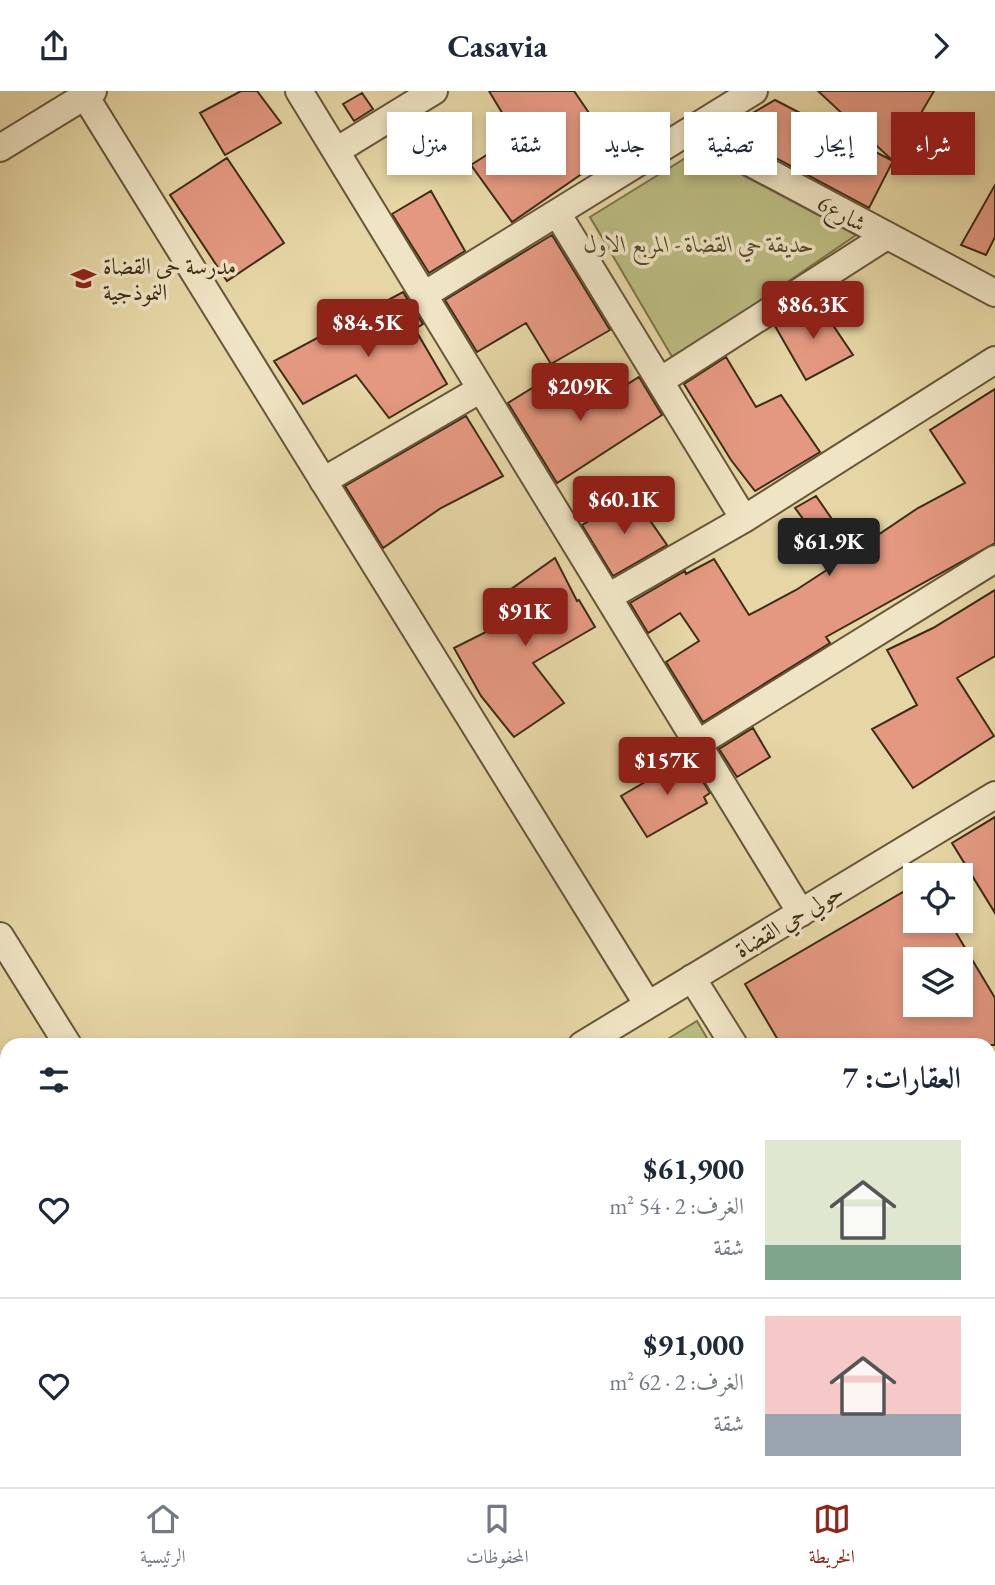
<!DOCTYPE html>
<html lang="ar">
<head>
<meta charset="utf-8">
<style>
	body { margin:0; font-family:"EB Garamond",Amiri,serif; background:#f6f6f7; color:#1f2937; direction:rtl; height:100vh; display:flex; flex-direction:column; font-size:26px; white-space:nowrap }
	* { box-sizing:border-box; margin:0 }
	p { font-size:23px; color:#747a83 }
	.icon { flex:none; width:38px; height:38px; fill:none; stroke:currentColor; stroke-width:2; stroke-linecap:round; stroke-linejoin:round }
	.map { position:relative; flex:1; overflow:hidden; direction:ltr }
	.drawer { position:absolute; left:0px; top:947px; width:996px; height:450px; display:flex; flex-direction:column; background:#fff; border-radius:21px 21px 0 0; box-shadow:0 4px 10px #0003; direction:rtl }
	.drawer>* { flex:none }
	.top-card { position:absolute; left:21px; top:21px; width:954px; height:63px; direction:rtl; display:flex; gap:14px }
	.tools { position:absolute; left:903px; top:772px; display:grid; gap:14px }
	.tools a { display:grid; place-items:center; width:70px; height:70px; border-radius:0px; background:#fff; box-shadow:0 4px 10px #0003; font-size:35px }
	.price { position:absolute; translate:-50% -60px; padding:0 16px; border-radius:7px; background:#8f2418; color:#fff; font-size:23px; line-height:46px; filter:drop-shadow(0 2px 4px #0008) }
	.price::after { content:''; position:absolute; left:50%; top:42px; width:21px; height:16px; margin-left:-10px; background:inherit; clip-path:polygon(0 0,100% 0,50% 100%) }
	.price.selected { background:#222; color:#fff }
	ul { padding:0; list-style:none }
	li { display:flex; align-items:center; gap:21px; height:175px; padding:0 35px }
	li+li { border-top:2px solid #e0e1e3 }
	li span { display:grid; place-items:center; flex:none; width:196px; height:140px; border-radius:0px; color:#555 }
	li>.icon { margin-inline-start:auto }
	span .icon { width:84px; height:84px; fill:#fffc; stroke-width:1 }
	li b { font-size:30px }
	h2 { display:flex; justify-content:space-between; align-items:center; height:84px; padding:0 35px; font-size:30px }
	.tag { padding:0 24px; border-radius:0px; background:#fff; box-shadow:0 4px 10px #0003; font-size:24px; line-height:63px }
	.tag.selected { background:#8f2418; color:#fff }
	header { display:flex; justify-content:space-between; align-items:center; height:91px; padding:0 35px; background:#fff; font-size:32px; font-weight:700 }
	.tabs { display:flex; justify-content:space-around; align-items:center; height:98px; border-top:2px solid #e0e1e3; background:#fff; font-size:19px; color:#747a83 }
	.tabs a { display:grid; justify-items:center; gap:4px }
	.tabs .selected { color:#8f2418 }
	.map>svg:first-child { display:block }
	.green { fill:#bbbc82; stroke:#7c744c; stroke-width:2 }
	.building { fill:#e49881; stroke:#3d2c15; stroke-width:2; fill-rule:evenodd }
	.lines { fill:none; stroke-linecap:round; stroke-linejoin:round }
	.pedestrian-casing { stroke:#675639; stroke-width:24 }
	.minor-casing { stroke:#675639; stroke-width:30 }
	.tertiary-casing { stroke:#675639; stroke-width:37 }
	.pedestrian { stroke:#efe4c4; stroke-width:21 }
	.minor { stroke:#efe4c4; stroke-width:26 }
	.tertiary { stroke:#efe4c4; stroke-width:33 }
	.labels { text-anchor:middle; stroke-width:7; stroke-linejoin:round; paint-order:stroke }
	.street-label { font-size:23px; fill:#3d2c15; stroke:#efe4c4 }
	.park-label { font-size:23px; font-style:italic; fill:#56492b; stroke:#efe4c4 }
	.poi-label { font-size:23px; fill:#3d2c15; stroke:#efe4c4; text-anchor:start }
</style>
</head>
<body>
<header><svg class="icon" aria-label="forward" viewBox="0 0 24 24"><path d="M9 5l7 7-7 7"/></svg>Casavia<svg class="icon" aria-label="share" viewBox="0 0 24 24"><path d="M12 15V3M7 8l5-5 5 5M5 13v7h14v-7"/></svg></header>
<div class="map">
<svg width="995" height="1396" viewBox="0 0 995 1396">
	<rect width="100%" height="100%" fill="#e6d6a5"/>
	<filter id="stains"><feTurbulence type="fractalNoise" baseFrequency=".00286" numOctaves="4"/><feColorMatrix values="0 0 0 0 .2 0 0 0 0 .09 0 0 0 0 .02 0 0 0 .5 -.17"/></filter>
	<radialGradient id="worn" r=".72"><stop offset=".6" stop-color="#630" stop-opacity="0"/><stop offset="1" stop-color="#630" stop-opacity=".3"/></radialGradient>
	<path class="green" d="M697 60 856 144 674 269 590 126Z
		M697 930 711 954H658Z
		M265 1390H922L911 1396H269Z"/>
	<path class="building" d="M241 0H257L281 32 225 64 200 22Z
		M489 0H574L615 60 512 131 471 74 516 45Z
		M818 0H934L893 70Z
		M362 2 373 18 354 30 343 13Z
		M775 9 893 70 869 117 727 41 737 31Z
		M227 67 284 152 227 190 170 104Z
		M995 94V146L986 164 961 154Z
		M431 100 465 160 429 182 392 123Z
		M552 144 610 239 551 273 526 232 477 261 445 209Z
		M403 201 423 233 415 238 447 293 389 327 356 284 303 313 274 270Z
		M816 209 853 264 806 289 775 235Z
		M726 266 756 316 781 304 820 361 755 400 731 369 684 293Z
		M558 281 583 321 639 286 662 324 557 392 508 312Z
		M995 298V452L826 546 830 552 703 631 666 571 699 550 680 522 648 542 630 512 685 480 686 483 714 468 749 524 796 499 836 473 795 417 816 405 854 460 918 417 965 392 930 339Z
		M466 325 503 385 441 417 383 457 345 395Z
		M633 405 667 454 613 485 582 434Z
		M555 467 577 510 579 509 595 536 533 572 564 612 514 646 481 605 454 557 510 529 497 508Z
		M995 499V565L957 587 994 645 913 697 872 638 917 614 887 559 933 537Z
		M753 637 770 666 737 686 719 658Z
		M688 666 710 702 704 706 707 712 647 746 621 705Z
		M995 726V822L952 752Z
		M915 794V830H949L995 907V954H781L745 893ZM915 868H961V914H915Z"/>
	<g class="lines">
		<defs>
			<path id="pedestrian" d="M520 1390 535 1396
				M831 1390 834 1396
				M614 1396 640 1390
				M742 1396 749 1390"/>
			<path id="minor" d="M299 0 801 822
				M85 5 648 914
				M691 40 995 202
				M0 57 93 0
				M336 60 434 0
				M557 122 744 428
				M424 204 754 0
				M660 290 885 146
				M323 390 481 298
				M608 506 744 428 995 269
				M697 653 995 468
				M0 845 68 954
				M692 887 734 954
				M582 954 995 704
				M0 1219 7 1231
				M0 1307 7 1303
				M213 1390 216 1396"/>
			<path id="tertiary" d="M989 1375 995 1371
				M954 1396 964 1390"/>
		</defs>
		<use href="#pedestrian" class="pedestrian-casing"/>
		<use href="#minor" class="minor-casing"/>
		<use href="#tertiary" class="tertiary-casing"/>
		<use href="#pedestrian" class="pedestrian"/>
		<use href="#minor" class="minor"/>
		<use href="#tertiary" class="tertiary"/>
	</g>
	<defs>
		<symbol id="school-bare" viewBox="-9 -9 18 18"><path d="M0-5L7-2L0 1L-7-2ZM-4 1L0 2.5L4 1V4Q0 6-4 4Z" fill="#8f2418" stroke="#efe4c4" stroke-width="2.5" paint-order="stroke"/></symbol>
	</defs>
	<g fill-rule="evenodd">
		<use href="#school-bare" x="66" y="170" width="35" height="35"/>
	</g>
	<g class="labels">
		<g class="street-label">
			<text transform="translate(842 122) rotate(29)" y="8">شارع6</text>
			<text transform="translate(789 829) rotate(-31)" y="8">حولي حي القضاة</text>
		</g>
		<g class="park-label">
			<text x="699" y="161">حديقة حي القضاة - المربع الاول</text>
		</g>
		<g class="poi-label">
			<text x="103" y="183">مدرسة حي القضاة<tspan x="103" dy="26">النموذجية</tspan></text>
		</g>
	</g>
	<rect width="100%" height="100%" filter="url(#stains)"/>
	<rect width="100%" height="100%" fill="url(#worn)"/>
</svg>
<div class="tools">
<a><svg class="icon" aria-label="locate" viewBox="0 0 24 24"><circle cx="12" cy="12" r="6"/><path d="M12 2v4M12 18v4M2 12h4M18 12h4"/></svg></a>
<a><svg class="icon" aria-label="layers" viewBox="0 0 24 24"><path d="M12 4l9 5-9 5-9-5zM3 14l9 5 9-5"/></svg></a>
</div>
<b class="price" style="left:813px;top:250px">$86.3K</b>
<b class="price" style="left:368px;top:268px">$84.5K</b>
<b class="price" style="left:580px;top:332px">$209K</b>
<b class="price" style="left:624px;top:445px">$60.1K</b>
<b class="price selected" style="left:829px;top:487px">$61.9K</b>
<b class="price" style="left:525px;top:557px">$91K</b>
<b class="price" style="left:667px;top:706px">$157K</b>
<div class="top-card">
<a class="tag selected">شراء</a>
<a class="tag">إيجار</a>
<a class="tag">تصفية</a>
<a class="tag">جديد</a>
<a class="tag">شقة</a>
<a class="tag">منزل</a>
</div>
<section class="drawer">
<h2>العقارات: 7<svg class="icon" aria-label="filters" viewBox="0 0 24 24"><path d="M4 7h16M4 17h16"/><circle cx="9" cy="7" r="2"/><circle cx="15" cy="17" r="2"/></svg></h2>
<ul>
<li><span style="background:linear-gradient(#dfe7d0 75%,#7fa58c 0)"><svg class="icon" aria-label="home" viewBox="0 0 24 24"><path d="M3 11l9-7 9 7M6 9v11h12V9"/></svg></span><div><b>$61,900</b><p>الغرف: 2 · 54 m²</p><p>شقة</p></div><svg class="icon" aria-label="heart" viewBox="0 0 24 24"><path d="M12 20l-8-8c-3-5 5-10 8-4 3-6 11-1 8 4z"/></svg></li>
<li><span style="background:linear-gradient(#f6c9c9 70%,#9aa5b1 0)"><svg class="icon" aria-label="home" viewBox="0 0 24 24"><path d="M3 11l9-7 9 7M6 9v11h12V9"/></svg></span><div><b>$91,000</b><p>الغرف: 2 · 62 m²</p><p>شقة</p></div><svg class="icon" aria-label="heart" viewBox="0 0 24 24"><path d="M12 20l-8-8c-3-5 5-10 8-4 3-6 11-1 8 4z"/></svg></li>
</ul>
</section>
</div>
<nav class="tabs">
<a class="selected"><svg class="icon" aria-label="map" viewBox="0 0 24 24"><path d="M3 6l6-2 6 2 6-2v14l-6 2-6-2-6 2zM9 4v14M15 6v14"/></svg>الخريطة</a>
<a><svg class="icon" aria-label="saved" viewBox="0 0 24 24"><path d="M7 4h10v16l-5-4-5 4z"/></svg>المحفوظات</a>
<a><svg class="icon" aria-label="home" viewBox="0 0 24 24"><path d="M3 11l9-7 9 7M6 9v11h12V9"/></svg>الرئيسية</a>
</nav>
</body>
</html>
